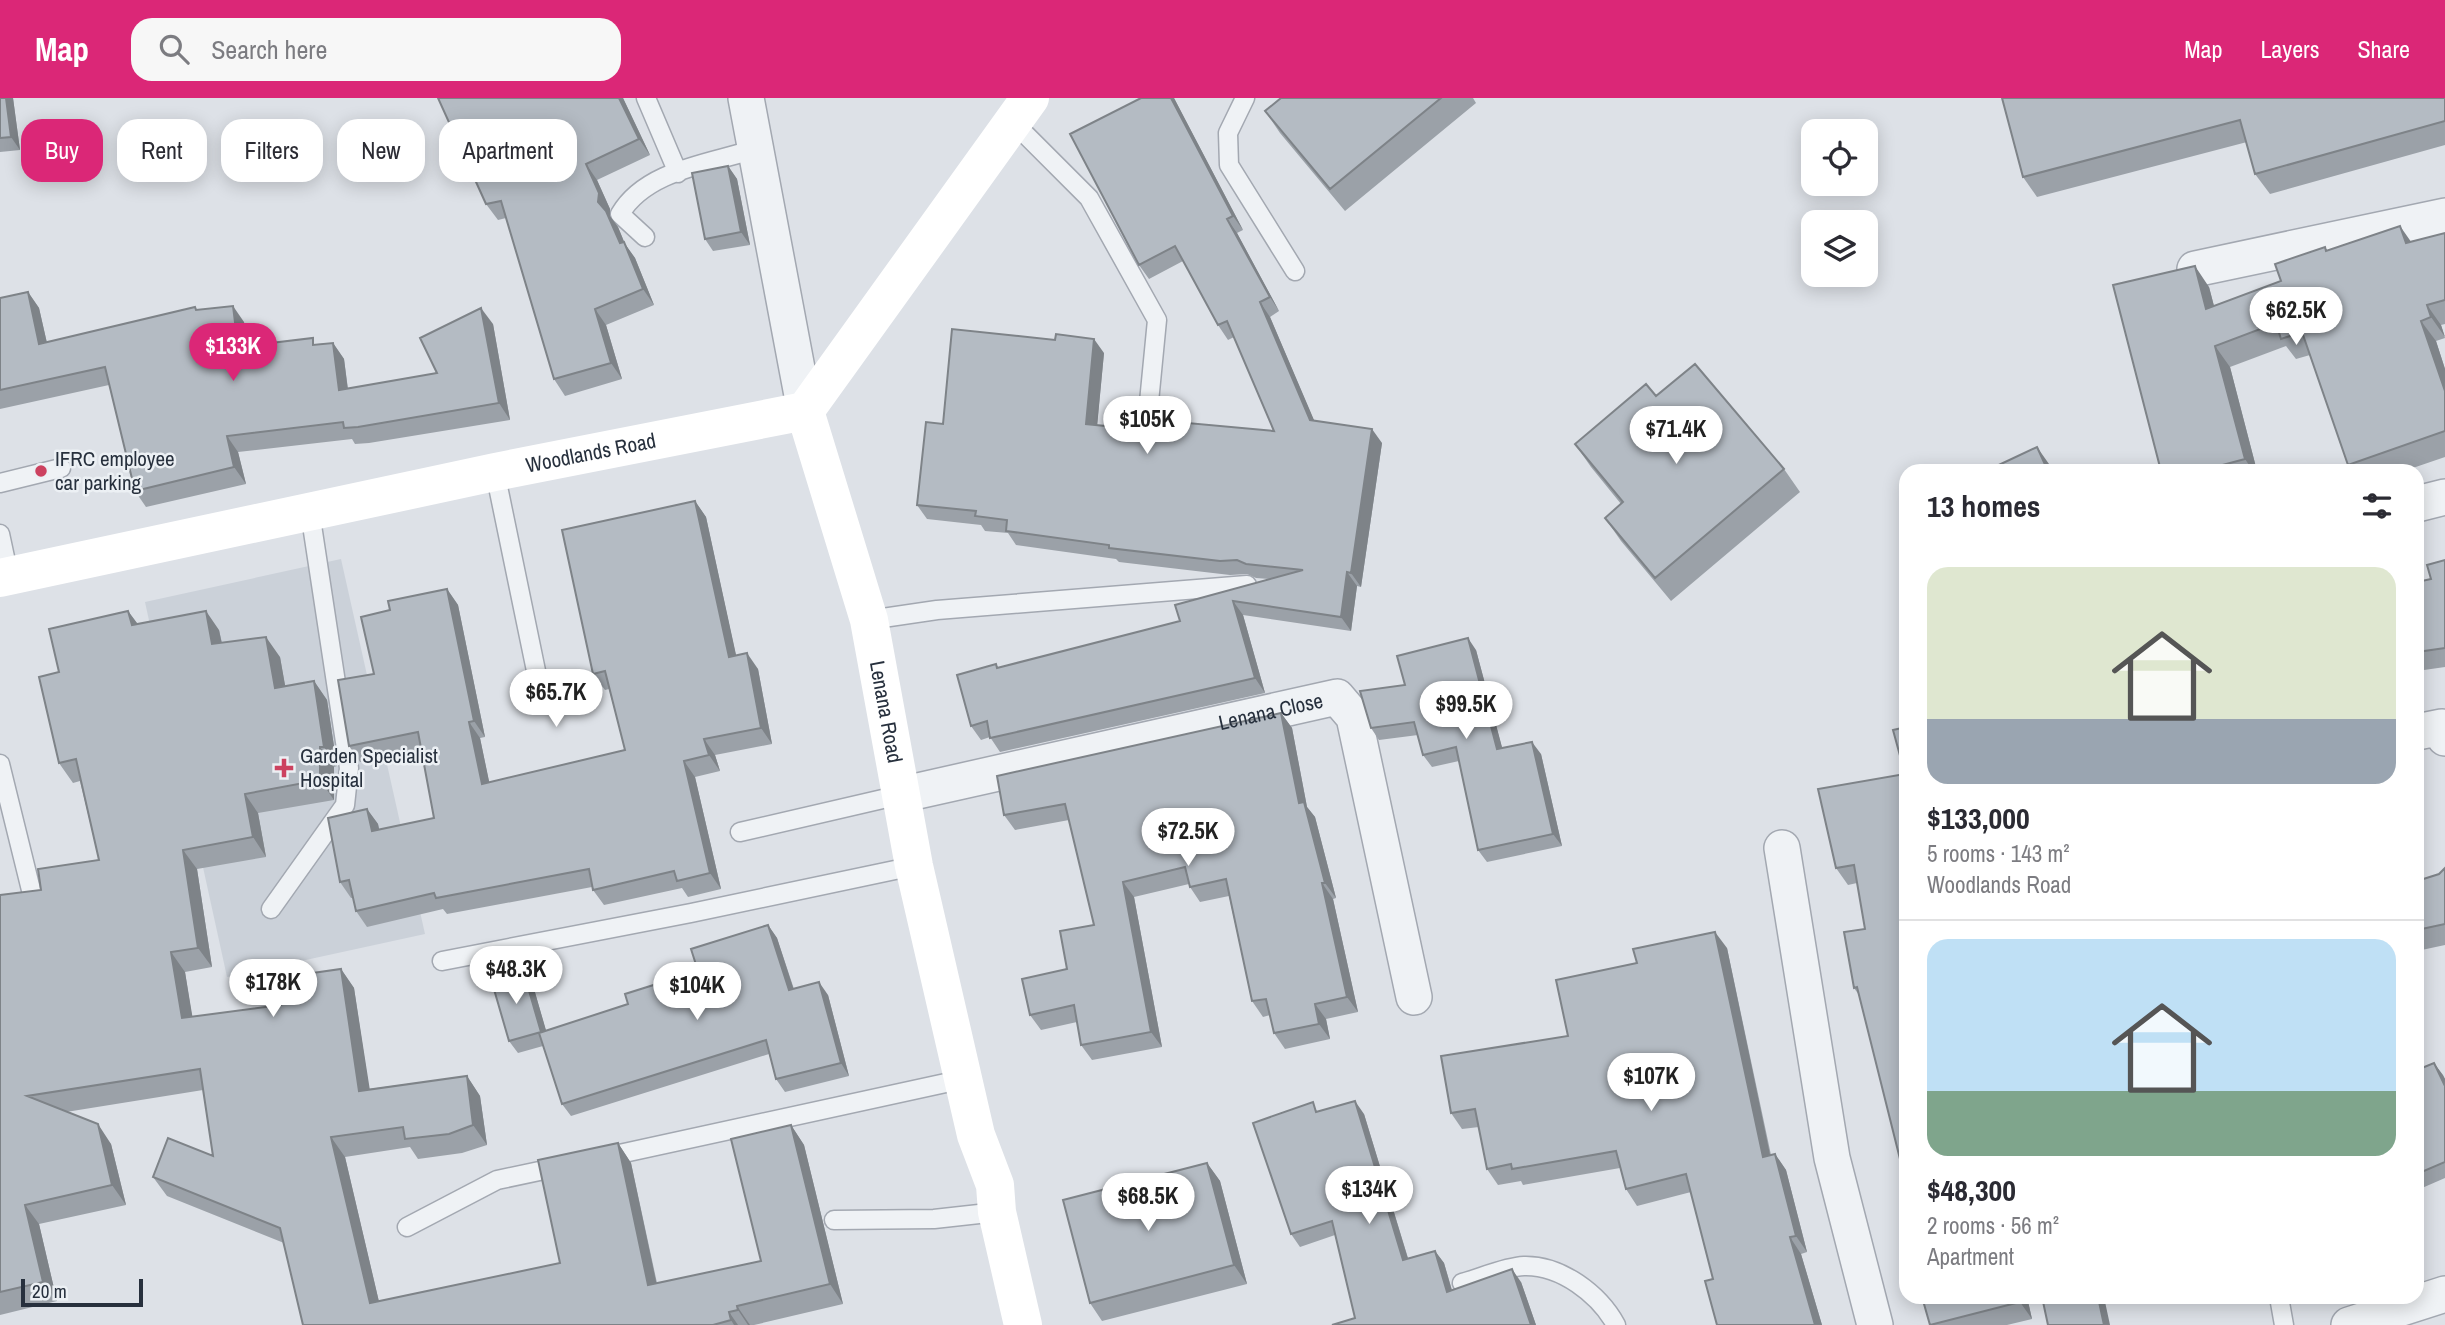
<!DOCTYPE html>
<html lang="en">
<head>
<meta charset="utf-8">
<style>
	body { margin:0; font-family:"Archivo Narrow",sans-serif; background:#f7f7f7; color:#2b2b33; height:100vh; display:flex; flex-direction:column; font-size:26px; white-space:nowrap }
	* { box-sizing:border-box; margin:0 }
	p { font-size:23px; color:#7c7c81 }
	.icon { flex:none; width:38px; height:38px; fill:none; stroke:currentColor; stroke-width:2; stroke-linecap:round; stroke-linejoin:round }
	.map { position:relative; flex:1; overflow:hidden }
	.details { position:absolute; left:1899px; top:366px; width:525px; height:840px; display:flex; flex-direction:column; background:#fff; border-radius:21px; box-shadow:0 4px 18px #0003 }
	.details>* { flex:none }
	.hud { position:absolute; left:21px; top:21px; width:665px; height:63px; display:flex; gap:14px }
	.buttons { position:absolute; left:1801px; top:21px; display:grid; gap:14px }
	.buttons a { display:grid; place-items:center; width:77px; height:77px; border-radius:14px; background:#fff; box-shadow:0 4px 18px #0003; font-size:35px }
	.scale { position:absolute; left:21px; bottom:18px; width:122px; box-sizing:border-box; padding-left:7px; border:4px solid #27303d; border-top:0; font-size:19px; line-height:24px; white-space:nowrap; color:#27303d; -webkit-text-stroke:5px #ecf0f4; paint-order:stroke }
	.price { position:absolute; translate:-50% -60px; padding:0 16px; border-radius:24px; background:#fff; color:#222; font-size:23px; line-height:46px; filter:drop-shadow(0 2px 4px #0008) }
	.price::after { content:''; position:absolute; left:50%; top:42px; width:21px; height:16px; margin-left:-10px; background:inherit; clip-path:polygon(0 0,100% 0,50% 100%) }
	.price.current { background:#db2777; color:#fff }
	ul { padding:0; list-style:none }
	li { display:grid; align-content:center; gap:14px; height:371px; padding:0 28px }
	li+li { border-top:2px solid #e1e1e2 }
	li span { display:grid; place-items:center; height:217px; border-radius:21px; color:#555 }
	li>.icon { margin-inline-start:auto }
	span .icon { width:126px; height:126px; fill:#fffc; stroke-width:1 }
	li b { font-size:30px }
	h2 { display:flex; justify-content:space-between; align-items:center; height:84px; padding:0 28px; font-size:30px }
	.pill { padding:0 24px; border-radius:21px; background:#fff; box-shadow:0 4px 18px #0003; font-size:24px; line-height:63px }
	.pill.current { background:#db2777; color:#fff }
	header { display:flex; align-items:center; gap:42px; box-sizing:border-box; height:98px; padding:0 35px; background:#db2777; color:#fff }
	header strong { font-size:33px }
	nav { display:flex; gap:38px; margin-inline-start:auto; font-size:24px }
	.search { width:490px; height:63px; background:#f7f7f7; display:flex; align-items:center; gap:18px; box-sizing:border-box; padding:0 24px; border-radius:21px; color:#7c7c81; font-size:26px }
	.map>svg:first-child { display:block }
	.built { fill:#cbd1d9 }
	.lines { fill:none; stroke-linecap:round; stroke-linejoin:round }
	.lane-casing { stroke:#a3a8b1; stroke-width:21 }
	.street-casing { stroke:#a3a8b1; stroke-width:38 }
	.lane { stroke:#eff2f5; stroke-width:18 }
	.street { stroke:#eff2f5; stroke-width:35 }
	.secondary { stroke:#fff; stroke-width:38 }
	.wall { fill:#9ba1a8 }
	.shaded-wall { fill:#7e8388 }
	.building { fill:#b4bbc3; stroke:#7e8388; stroke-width:2 }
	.poi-dot { fill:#cc415f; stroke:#ecf0f4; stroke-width:2.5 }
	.labels { text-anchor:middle; stroke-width:5; stroke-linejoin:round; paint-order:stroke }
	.street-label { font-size:21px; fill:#27303d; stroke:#ecf0f4 }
	.poi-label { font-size:21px; fill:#27303d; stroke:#ecf0f4; text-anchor:start }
</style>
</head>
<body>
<header>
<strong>Map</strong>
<div class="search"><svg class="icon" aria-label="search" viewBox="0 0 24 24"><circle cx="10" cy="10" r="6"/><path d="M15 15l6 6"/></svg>Search here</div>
<nav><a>Map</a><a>Layers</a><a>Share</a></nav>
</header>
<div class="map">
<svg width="2445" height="1227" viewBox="0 0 2445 1227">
	<rect width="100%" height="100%" fill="#dde1e7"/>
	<path class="built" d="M341 461 425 836 227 879 145 504Z"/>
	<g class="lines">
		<defs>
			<path id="lane" d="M646 0 678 75
				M1245 0 1228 35 1229 67 1295 173
				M1011 22 1089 100 1157 222 1149 304
				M645 139 620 116C646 72 709 66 755 51
				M495 374 541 597
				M0 385 61 370
				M0 436 9 478
				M869 522 937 512 1247 487
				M0 666 33 800
				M740 734 900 697
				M271 811 345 707 349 670 310 414
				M442 863 691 815 914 768
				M601 1060 964 981
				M834 1122 934 1121 997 1114
				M407 1129 497 1082 563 1068
				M1462 1185C1481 1180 1504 1169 1524 1168 1561 1167 1599 1196 1616 1227
				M2279 1199 2284 1227"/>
			<g id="street">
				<path d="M746 0 805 313"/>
				<path d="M2195 171 2445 118"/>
				<path d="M2417 406 2445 399"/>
				<path d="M2417 634 2442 629 2445 640"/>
				<path id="s1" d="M900 697 1337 599 1354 619 1414 899"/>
				<path d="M1782 750 1832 1060 1875 1227"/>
				<path d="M2349 1227 2445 1196"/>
			</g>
		</defs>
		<use href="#lane" class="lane-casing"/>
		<use href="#street" class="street-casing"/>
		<use href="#lane" class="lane"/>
		<use href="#street" class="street"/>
		<g class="secondary">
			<path id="s2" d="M805 313 869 522 914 768 976 1037 995 1087 997 1114 1023 1227"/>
			<path id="s3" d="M0 480 495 374 805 313 1030 0"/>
		</g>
	</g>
	<path class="wall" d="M0 0H13L20 52 0 54Z
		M623 0 650 57 597 82 610 111V118L618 129 625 146 635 160 654 207 606 227 622 281 565 298 554 281 506 120 498 122 486 106Z
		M1141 0H1174L1175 2 1243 132 1237 135 1279 213 1270 219 1314 323 1382 345 1361 489 1357 488 1351 533 1243 517 1265 595 1000 654 990 639 981 642 971 628 996 566 998 570 1180 523 1269 481 1256 480 1247 476 1230 477 1119 464 1116 461 1016 447 1008 435 985 433 981 427 927 421 917 407 943 326 1104 255 1097 327 1165 334 1274 333 1234 239 1228 242 1218 227 1183 163 1149 181 1139 167Z
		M1281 0H1473L1476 5 1345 113 1280 35 1265 13Z
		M2002 0H2445V47L2270 96 2255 76 2247 44 2037 99 2023 79Z
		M728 68 737 81 750 147 713 153 705 141Z
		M2445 135V226L2441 227 2445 240 2436 243 2445 271V359L2404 373H2352L2348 367 2310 257 2296 261 2286 248 2230 269 2257 373H2161L2209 189 2214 208 2281 183 2327 152 2411 144Z
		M28 194 39 210 47 245 195 209 197 212 244 224 247 248 317 246 333 245 344 261 348 291 437 275 493 226 510 322 369 345 355 346 352 341 238 354 246 386 146 409 135 393 109 287 0 311V200Z
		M1575 346 1784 371 1800 394 1671 503 1621 443 1605 420 1621 406 1591 369Z
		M695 403 706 419 736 558 758 571 772 646 715 657 720 673 695 679 721 791 688 799 682 790 604 807 593 792 592 789 447 816 443 811 367 829 356 813 353 800H351L340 784 367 711 378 726 379 732 434 720 422 652 360 664 349 648 374 576 390 512 447 491 458 507 485 639 480 640 489 684 625 652 609 591 605 592 593 576Z
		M2445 462V569L2417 573V484L2431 481Z
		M128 513 137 525 219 532 222 545 280 559 285 588 314 583 327 602 337 668 334 669V702L258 715 266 759 197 771 212 869 185 874 192 919 281 907 341 871 354 890 369 991 467 978 480 998 487 1047 462 1055 418 1061 410 1049 345 1059 379 1204 560 1165 618 1045 631 1065 657 1185 761 1163 791 1027 804 1047 843 1206 754 1227H303L284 1145 167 1098 153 1079 213 1058 203 992 66 1014 111 1046 126 1107 39 1126 57 1203 0 1217V797L41 792 99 762 80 683 73 685 59 665V574Z
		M1476 552 1502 650 1541 656 1562 748 1487 764 1478 752 1459 663 1432 669 1423 657 1418 637 1379 642 1371 630 1405 587Z
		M1281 615 1292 630 1307 709 1315 719 1336 800 1333 801 1358 914 1326 921 1330 941 1285 951 1274 935 1270 917 1263 919 1252 903 1229 798 1200 804 1190 789 1189 786 1134 799 1162 949 1092 962 1081 947 1077 924 1041 932 1030 917 1067 871 1094 827 1069 722 1015 732 1004 717Z
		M1905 676 1906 1085 1859 897 1854 890 1865 831 1857 785 1848 787 1836 770Z
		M2445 770V847L2417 853V783L2439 776Z
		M768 827 777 840 794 891 828 897 849 978 785 994 776 981 769 956 571 1018 562 1006 543 948 518 955 509 943 523 872 532 884 546 933 628 906 698 873Z
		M1727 850 1771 1057 1775 1056 1786 1072 1807 1154 1801 1156 1822 1227H1717L1713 1181 1691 1094 1637 1108 1626 1091 1620 1070 1523 1087 1521 1083 1498 1087 1487 1071 1479 1029 1462 1031 1451 1015 1568 938Z
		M2434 965 2445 981V1080L2422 1090 2417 1083V972Z
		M1319 1013 1364 1016 1408 1160 1435 1153 1444 1165 1452 1192 1521 1184 1536 1227H1332L1355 1220 1335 1137 1300 1149 1291 1136Z
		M1207 1065 1220 1083 1247 1186 1102 1223 1090 1205Z
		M1922 1199H2027L2032 1221 2007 1227H1930Z"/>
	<path class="shaded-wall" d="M6 0H13L20 52 11 39Z
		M619 0H623L650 57 639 41Z
		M1171 0H1174L1243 132 1233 118Z
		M586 66 597 82 610 111V118L618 129 625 146 635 160 654 207 643 191 598 104Z
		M728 68 737 81 750 147 741 134Z
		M1227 121 1237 135 1279 213 1270 199Z
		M2400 128 2414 148 2406 145Z
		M2195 168 2209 189 2220 231 2206 211Z
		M28 194 39 210 51 263 39 246Z
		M1260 204 1270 219 1320 336 1310 322Z
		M2427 207 2441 227 2445 239 2431 219Z
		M233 208 244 224 250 265 238 249Z
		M481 210 493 226 510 322 499 305Z
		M595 211 606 227 622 281 611 265Z
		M2421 223 2436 243 2445 271V293Z
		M1094 241 1104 255 1096 340 1086 326Z
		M333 245 344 261 350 309 339 292Z
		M2215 248 2230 269 2257 373H2253L2245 361Z
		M1372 331 1382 345 1361 489 1351 475Z
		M227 338 238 354 246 386 234 369Z
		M2037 349 2049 366 2052 373H2048Z
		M695 403 706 419 740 575 729 559Z
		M1347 474 1357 488 1351 533 1341 519Z
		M447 491 458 507 485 639 474 623Z
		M1233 503 1243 517 1265 595 1255 580Z
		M128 513 142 532 132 527Z
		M206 513 219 532 226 566 212 546Z
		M266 539 280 559 289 609 275 590Z
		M1468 540 1476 552 1506 664 1497 651Z
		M747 555 758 571 772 646 761 630Z
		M314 583 327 602 337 668 324 649Z
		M1281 615 1292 630 1307 709 1315 719 1336 800 1325 785 1299 705Z
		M469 624 480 640 493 702 482 686Z
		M704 641 715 657 720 673 709 657Z
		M1532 644 1541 656 1562 748 1553 736Z
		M320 649 334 669V702L320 682Z
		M684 663 695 679 721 791 710 775Z
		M245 696 258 715 266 759 253 739Z
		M367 711 378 726 383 749 372 733Z
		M183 752 197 771 212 869 198 850Z
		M1123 784 1134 799 1162 949 1151 934Z
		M1322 785 1333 801 1358 914 1347 899Z
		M768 827 777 840 798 905 789 892Z
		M1715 834 1727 850 1774 1076 1763 1059Z
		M171 854 185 874 196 940 182 920Z
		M341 871 354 890 373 1012 359 993Z
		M523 872 532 884 550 946 541 934Z
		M819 884 828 897 849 978 841 965Z
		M1315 906 1326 921 1330 941 1319 926Z
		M2434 965 2443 977 2445 981V988Z
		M467 978 480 998 487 1047 473 1027Z
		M1355 1003 1364 1016 1412 1174 1403 1162Z
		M98 1026 111 1046 126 1107 112 1087Z
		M791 1027 804 1047 843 1206 830 1186Z
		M331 1039 345 1059 384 1225 370 1205Z
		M618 1045 631 1065 661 1207 648 1187Z
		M1775 1056 1786 1072 1807 1154 1796 1138Z
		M1207 1065 1220 1083 1247 1186 1234 1167Z
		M25 1107 39 1126 57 1203 43 1184Z
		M1790 1139 1801 1156 1822 1227H1815Z
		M1435 1153 1444 1165 1456 1207 1447 1194Z
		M1512 1171 1521 1184 1536 1227H1531Z
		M2019 1199H2027L2032 1221 2020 1204Z
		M2098 1199H2104L2110 1227H2104Z
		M737 1208 750 1227H748L738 1212Z
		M729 1214 738 1227H734L731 1222Z"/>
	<path class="building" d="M0 0H6L11 39 0 40Z
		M438 0H619L639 41 586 66 599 95 598 104 606 113 620 145 624 144 643 191 595 211 611 265 554 281 501 103 486 106Z
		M1141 0H1171L1233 118 1227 121 1270 199 1260 204 1310 322 1372 331 1351 475 1347 474 1341 519 1233 503 1255 580 990 640 987 623 971 628 957 577 996 566 997 570 1180 523 1175 507 1303 472 1246 466 1237 462 1220 463 1109 450V447L1006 433 1007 422 975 418 976 413 917 407 926 324 943 326 952 231 1055 242 1056 236 1094 241 1086 326 1165 334 1166 323 1274 333 1227 223 1218 227 1175 148 1139 167 1070 36Z
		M1281 0H1441L1330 91 1265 13Z
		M2002 0H2445V23L2255 76 2240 22 2023 79Z
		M728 68 741 134 705 141 692 75Z
		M2400 128 2406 145 2445 135V202L2427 207 2431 219 2421 223 2445 293V333L2348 367 2302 234 2281 241 2276 225 2215 248 2245 361 2200 373H2161L2113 187 2195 168 2206 211 2281 183 2275 166 2325 149 2326 153Z
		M28 194 39 246 195 209 196 212 233 208 238 249 313 240V247L333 245 339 292 437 275 420 240 481 210 499 305 358 329 344 330 343 324 227 338 234 369 135 393 105 269 0 292V200Z
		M1695 266 1784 371 1655 480 1605 420 1623 404 1575 346 1646 286 1656 298Z
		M2037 349 2048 373H1986Z
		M695 403 729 559 747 555 761 630 704 641 709 657 684 663 710 775 677 783 674 773 593 792 589 771 436 800 434 795 356 813 349 782 340 784 328 720 367 711 372 733 434 720 418 634 349 648 338 582 374 576 361 519 390 512 388 503 447 491 474 623 469 624 482 686 625 652 605 573 593 576 562 432Z
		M2445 462V550L2417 554V484L2431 481 2427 467Z
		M128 513 132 527 206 513 212 546 266 539 275 590 314 583 324 649H320V682L245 696 253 739 183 752 198 850 171 854 182 920 281 907 277 880 341 871 359 993 467 978 473 1027 449 1036 405 1041 403 1029 331 1039 370 1205 560 1165 538 1062 618 1045 648 1187 761 1163 731 1041 791 1027 830 1186 737 1208 738 1212 729 1214 731 1222 713 1227H303L280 1130 153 1079 168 1040 213 1058 200 971 27 998 98 1026 112 1087 25 1107 43 1184 0 1194V797L41 792 38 771 99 762 76 661 59 665 39 579 59 574 49 531Z
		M1468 540 1497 651 1532 644 1553 736 1478 752 1456 649 1423 657 1414 624 1371 630 1360 593 1405 587 1397 558Z
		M1281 615 1299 705 1304 704 1325 785H1322L1347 899 1315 906 1319 926 1274 935 1266 901 1252 903 1226 781 1190 789 1185 769 1123 784 1151 934 1081 947 1074 907 1030 917 1022 881 1067 871 1060 833 1094 827 1065 706 1004 717 997 678Z
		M1906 629V1085L1857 889 1854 890 1844 834 1865 831 1854 767 1836 770 1818 691 1905 676 1893 632Z
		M2445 770V826L2417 832V783L2439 776Z
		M768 827 789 892 819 884 841 965 776 981 766 942 562 1006 539 935 628 906 625 896 698 873 691 851Z
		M1715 834 1763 1059 1775 1056 1796 1138 1790 1139 1815 1227H1717L1705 1183 1713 1181 1686 1076 1626 1091 1616 1053 1512 1071 1511 1066 1487 1071 1475 1011 1451 1015 1441 958 1568 938 1556 882 1637 865 1633 851Z
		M523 872 541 934 509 943 491 881Z
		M2434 965 2445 988V1064L2417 1076V972Z
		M1355 1003 1403 1162 1435 1153 1447 1194 1512 1171 1531 1227H1332L1355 1220 1332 1123 1291 1136 1253 1025 1313 1004 1316 1014Z
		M1207 1065 1234 1167 1090 1205 1063 1102Z
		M1922 1199H2019L2020 1204 1930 1227Z
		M2042 1199H2098L2104 1227H2048Z"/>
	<g class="poi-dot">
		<circle cx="41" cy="373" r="7"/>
		<path d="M280.5 659.5h7v7h7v7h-7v7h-7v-7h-7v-7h7z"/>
	</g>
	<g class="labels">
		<g class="street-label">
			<text dy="7" stroke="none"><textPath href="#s3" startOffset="604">Woodlands Road</textPath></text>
			<text dy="7" stroke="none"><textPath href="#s2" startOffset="312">Lenana Road</textPath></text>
			<text dy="7" stroke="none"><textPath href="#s1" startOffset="380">Lenana Close</textPath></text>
		</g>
		<g class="poi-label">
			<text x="55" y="368">IFRC employee<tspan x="55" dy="24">car parking</tspan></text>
			<text x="300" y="665">Garden Specialist<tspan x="300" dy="24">Hospital</tspan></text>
		</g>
	</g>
</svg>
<div class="buttons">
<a><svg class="icon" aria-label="locate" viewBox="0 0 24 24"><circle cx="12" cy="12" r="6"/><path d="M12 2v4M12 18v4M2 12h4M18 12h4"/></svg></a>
<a><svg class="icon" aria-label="layers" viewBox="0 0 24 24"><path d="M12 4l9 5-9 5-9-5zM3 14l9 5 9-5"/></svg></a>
</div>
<div class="scale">20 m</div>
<b class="price" style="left:2296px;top:249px">$62.5K</b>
<b class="price current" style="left:233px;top:285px">$133K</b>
<b class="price" style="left:1147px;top:358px">$105K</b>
<b class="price" style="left:1676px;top:368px">$71.4K</b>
<b class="price" style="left:556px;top:631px">$65.7K</b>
<b class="price" style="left:1466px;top:643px">$99.5K</b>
<b class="price" style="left:1188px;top:770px">$72.5K</b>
<b class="price" style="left:516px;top:908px">$48.3K</b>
<b class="price" style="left:273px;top:921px">$178K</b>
<b class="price" style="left:697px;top:924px">$104K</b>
<b class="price" style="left:1651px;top:1015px">$107K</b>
<b class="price" style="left:1369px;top:1128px">$134K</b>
<b class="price" style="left:1148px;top:1135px">$68.5K</b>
<div class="hud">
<a class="pill current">Buy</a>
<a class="pill">Rent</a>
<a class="pill">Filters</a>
<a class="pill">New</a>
<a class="pill">Apartment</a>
</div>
<section class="details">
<h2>13 homes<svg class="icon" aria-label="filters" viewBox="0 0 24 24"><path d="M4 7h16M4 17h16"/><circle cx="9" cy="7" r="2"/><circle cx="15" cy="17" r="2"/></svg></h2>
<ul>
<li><span style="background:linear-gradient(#dfe7d0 70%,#9aa5b1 0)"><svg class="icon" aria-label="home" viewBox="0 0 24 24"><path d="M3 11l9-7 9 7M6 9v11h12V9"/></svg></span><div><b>$133,000</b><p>5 rooms · 143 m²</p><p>Woodlands Road</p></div></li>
<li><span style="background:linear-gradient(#bfe0f5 70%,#7fa58c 0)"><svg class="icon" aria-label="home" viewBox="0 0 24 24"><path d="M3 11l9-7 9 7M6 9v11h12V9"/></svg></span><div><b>$48,300</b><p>2 rooms · 56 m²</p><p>Apartment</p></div></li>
</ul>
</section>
</div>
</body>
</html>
